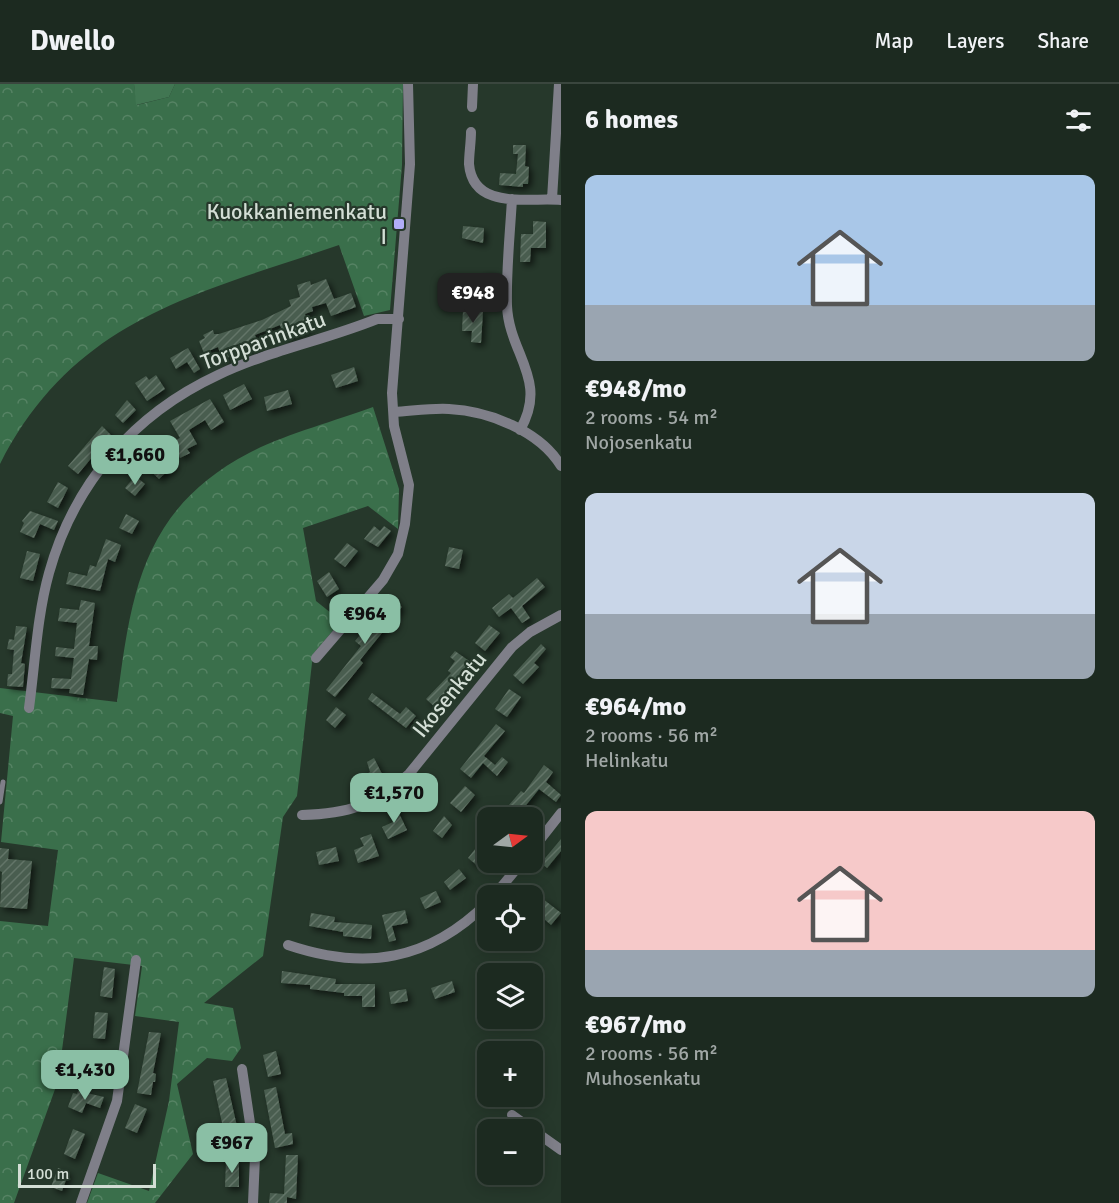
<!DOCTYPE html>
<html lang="en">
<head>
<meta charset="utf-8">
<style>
	body { margin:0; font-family:Signika,sans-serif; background:#29362d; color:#f1f3f6; height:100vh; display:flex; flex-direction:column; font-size:22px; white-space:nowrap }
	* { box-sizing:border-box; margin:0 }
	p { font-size:20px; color:#a0a7a5 }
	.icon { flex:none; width:33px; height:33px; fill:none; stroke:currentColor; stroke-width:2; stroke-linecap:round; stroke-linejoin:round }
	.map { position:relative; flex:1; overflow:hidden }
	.side { display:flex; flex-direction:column; background:#1c2a20; width:558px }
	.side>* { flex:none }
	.needle { width:39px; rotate:75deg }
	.controls { position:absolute; left:477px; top:723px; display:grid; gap:12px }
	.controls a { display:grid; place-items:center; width:66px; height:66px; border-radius:12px; background:#1c2a20; box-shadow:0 3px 15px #0003,0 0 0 2px #3a463e; font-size:30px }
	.scale { position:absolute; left:18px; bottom:15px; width:138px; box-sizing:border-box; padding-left:6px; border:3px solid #d3ded5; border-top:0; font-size:16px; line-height:21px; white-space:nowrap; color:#d3ded5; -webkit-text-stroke:4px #26382b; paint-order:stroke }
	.price { position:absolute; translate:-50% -51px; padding:0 14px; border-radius:12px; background:#8abfa5; color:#111; font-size:20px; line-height:39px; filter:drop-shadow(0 2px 3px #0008) }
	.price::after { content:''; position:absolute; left:50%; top:36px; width:18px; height:14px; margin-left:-9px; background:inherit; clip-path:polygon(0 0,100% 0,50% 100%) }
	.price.selected { background:#222; color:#fff }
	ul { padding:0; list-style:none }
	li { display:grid; align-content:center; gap:12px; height:318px; padding:0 24px }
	li span { display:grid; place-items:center; height:186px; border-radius:12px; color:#555 }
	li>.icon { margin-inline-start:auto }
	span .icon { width:108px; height:108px; fill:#fffc; stroke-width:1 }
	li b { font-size:26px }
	h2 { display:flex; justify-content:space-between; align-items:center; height:72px; padding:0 24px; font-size:26px }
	header { display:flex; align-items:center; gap:36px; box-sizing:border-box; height:84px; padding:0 30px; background:#1c2a20; border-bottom:2px solid #3a463e }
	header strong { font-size:28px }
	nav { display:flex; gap:33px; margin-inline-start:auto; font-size:21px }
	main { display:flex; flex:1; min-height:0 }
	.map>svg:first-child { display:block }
	.forest { fill:url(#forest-crowns) }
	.water { fill:#417652 }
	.building { fill:url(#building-hatch); filter:url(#shadow) }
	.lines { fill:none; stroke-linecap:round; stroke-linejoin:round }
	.service { stroke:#7f7f89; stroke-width:5 }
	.minor { stroke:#7f7f89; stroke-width:10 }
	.poi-dot { fill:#b2adf9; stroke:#26382b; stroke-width:2 }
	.labels { text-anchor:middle; stroke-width:4.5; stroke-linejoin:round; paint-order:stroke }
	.poi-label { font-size:22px; fill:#d3ded5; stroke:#26382b; text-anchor:end }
	.street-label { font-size:22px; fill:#d3ded5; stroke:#26382b }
</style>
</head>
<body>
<header>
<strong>Dwello</strong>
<nav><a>Map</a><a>Layers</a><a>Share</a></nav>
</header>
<main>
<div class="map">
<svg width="561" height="1119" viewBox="0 0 561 1119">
	<defs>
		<pattern id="forest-crowns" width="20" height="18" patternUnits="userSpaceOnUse" patternTransform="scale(1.5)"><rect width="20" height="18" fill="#3a6f4b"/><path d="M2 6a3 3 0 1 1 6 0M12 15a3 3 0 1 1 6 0" fill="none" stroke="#568364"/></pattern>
		<pattern id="building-hatch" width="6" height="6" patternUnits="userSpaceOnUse" patternTransform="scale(1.5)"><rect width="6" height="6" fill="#4a5d4f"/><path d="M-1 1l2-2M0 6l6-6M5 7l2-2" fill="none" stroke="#637467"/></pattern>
		<filter id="shadow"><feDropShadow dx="3.5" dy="3.5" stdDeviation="3" flood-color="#0009"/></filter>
	</defs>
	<rect width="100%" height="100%" fill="#26382b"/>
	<path class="forest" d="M0 0H134L137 21 169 13 175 0H403L402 81 390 226 364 232 339 161C197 210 74 234 0 380Z
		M373 323 399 405 398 445 368 422 303 444 316 517 341 537 313 570 297 712 283 733 263 872 204 919 233 924 241 964 232 977 207 974 177 1000 193 1070 155 1119H87L98 1089 149 1107 169 1017 179 938 135 932 142 882 74 874 58 997 14 1119H0V837L48 842 58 766 1 758 13 632 0 629V604L117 618C131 510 142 425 249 369 283 351 335 337 373 323Z"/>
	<path class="water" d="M134 0H175L169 13 136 21Z"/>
	<path class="building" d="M513 61H526L525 82 529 83 528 100H523V103L499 101 500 89 516 90 518 70H513Z
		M533 137 546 138V164H531L530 178H520L521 150H533Z
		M463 142 484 144 483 159 462 154Z
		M481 189H494V203H481Z
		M326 195 334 215 351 209 356 223 331 232 326 219 312 223 313 227 305 230 310 245 285 254 280 241 255 251 259 262 247 266 245 258 226 264 229 273 222 276 218 263 204 269 199 257 205 254 203 251 213 246 214 250H219L262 236 291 222 289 216 300 213 297 201 310 197 311 201Z
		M463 226 483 227 481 259 471 258 472 247H462Z
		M188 264 200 285 194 289 187 278 176 285 170 274Z
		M354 283 358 297 336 304 331 291Z
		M156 291 165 305 147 317 135 299 146 292 149 296Z
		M244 300 252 315 230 326 223 311Z
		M288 306 292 320 267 327 264 313Z
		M210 315 224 338 211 346 205 336 189 346 197 360 187 365 190 369 180 374 172 358 180 354 170 337Z
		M127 316 136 326 123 339 115 331Z
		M102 342 111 351 78 390 68 382Z
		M139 364 156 379 163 371 174 381 159 395 140 377 138 379 131 373Z
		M135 392 145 400 135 412 125 404Z
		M58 398 68 404 58 424 47 418Z
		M30 427 58 437 54 446 40 440 34 454 20 448 24 439 22 437Z
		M126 430 139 437 132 450 119 444Z
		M374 442 380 447 384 442 391 447 378 463 364 455Z
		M106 455 121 461 115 478 108 475 100 507 66 500 69 488 87 492 90 481 96 483Z
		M347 459 358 467 345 483 334 475Z
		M449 463 463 466 459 485 445 482Z
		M27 467 40 470 33 497 20 494Z
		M329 488 339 505 327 513 317 497Z
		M537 494 545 503 522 522 530 534 522 539 511 524 499 533 492 524 509 510 513 514Z
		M391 513 402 523 380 547 382 549 360 576 363 579 335 613 326 606 361 562 355 557Z
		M81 516 95 519 89 562H98L97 576 89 575 83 611 69 609 70 605 51 604 52 594 71 595 74 574 55 572 56 563 74 565 77 539 58 537 60 524 79 526Z
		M489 541 500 549 485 567 475 559Z
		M16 542 27 543 21 579 25 580 23 603 7 602 8 590H12L14 566 7 565 9 555 14 556Z
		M541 560 546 565 534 579 539 583 523 600 513 591Z
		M455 567 472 579 435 623 426 615 451 589 448 587 455 577 450 573Z
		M509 605 521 613 507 633 495 625Z
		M372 609 400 630 406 623 416 632 406 644 368 615Z
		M336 623 346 631 335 644 326 636Z
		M496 640 505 647 484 672 495 681 502 673 508 678 497 692 483 679 471 694 460 685Z
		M374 674 384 694 363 704 358 695 370 688 367 678Z
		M544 681 553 688 546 698 561 711 556 718 539 705 519 730 509 721 521 707 524 709Z
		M465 702 475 711 461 728 450 719Z
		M396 723 407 746 388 755 382 743 393 738 387 726Z
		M444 732 452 741 442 754 433 747Z
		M371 750 379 772 358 779 354 766 364 762 360 754Z
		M561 755V767L547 784 541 779Z
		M479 760 488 766V769L478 782 468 774Z
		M336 763 339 777 319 781 316 768Z
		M0 764 9 765 8 775 32 777 27 825 0 823 2 788 0 787Z
		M459 785 466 794 450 806 444 798Z
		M436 807 441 818 425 825 420 814Z
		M543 815 561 829 551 841 534 826Z
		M405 826 408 839 392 842 396 856 389 858 382 831Z
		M311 829 335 833 334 838 372 841 371 855 343 852V848L309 842Z
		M104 883 115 885 112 914 100 912Z
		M282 887 336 895 335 900H375V923H362V912H344V909L310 905V901L281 899Z
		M452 897 455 908 435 915 431 904Z
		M406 905 408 917 391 920 389 908Z
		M95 928 108 929 105 955 93 954Z
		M149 948 161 949 153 989 156 990 155 998H153L151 1011 137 1009Z
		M276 967 281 990 268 993 263 971Z
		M91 969H103L102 990 90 989Z
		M226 994 241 1060 226 1062V1048H224L213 997Z
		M276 1003 285 1050 292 1049 293 1060 275 1064 264 1006Z
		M78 1007 104 1013 100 1024 86 1019 82 1029 68 1023 73 1009 77 1010Z
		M135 1020 147 1025 137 1049 125 1044Z
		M73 1045 85 1050 75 1075 64 1070Z
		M286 1071H298L296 1115 287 1113V1119H269L270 1109 284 1110Z
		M226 1077H239V1103H225Z
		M58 1084 69 1088 62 1107 51 1103Z"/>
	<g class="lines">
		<path class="service" d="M0 718 3 698"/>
		<path class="minor" d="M472 23 473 0
			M471 48C471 58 469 70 469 80 473 127 529 113 561 116
			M512 115C510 150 506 187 507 222 509 270 549 296 520 346
			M552 115 559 0
			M394 328C412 327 431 324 449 325 489 327 540 347 561 382
			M316 574 383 496 398 470 405 440 409 401 394 342 392 309 410 80 408 0
			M29 624C35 580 37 532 49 489 74 399 134 330 218 291 268 267 325 256 377 235H399
			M302 731C349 730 373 721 409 690L512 563 530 548 561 531
			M532 766 561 729
			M494 812 522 778
			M288 861C365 887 429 877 488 818
			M242 985 255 1073 253 1119
			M512 1031 561 1066
			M81 1119 117 1017 136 876"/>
	</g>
	<rect class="poi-dot" x="393" y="134" width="12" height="12" rx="3"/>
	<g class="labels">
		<g class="poi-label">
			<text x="387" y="135">Kuokkaniemenkatu<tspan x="387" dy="25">I</tspan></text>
		</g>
		<g class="street-label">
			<text transform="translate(263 256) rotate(-20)" y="8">Torpparinkatu</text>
			<text transform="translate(449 610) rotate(-51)" y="8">Ikosenkatu</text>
		</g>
	</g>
</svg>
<div class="controls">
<a><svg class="needle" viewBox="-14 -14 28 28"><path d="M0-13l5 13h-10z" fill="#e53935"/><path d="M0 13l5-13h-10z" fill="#a0a7a5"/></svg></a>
<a><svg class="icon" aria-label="locate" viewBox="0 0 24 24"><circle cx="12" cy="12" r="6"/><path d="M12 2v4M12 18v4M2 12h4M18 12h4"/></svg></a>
<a><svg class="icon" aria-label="layers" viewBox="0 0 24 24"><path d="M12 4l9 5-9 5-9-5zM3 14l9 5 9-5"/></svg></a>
<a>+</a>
<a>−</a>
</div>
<div class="scale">100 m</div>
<b class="price selected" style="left:473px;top:240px">€948</b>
<b class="price" style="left:135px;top:402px">€1,660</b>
<b class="price" style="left:365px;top:561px">€964</b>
<b class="price" style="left:394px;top:740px">€1,570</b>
<b class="price" style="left:85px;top:1017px">€1,430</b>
<b class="price" style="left:232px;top:1090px">€967</b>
</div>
<section class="side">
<h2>6 homes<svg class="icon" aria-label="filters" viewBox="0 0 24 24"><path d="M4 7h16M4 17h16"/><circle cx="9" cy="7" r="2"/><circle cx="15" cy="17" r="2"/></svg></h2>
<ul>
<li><span style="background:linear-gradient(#a9c7e8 70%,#9aa5b1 0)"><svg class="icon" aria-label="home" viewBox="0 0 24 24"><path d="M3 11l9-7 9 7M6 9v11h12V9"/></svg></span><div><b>€948/mo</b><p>2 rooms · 54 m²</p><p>Nojosenkatu</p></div></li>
<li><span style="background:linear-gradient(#c9d6e8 65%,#9aa5b1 0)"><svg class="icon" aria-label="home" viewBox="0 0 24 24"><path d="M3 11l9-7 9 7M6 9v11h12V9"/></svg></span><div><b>€964/mo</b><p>2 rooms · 56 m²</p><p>Helinkatu</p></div></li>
<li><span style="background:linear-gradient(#f6c9c9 75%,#9aa5b1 0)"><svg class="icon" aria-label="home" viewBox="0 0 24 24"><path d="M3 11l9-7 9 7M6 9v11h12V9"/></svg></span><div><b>€967/mo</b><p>2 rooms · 56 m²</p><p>Muhosenkatu</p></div></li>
</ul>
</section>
</main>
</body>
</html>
